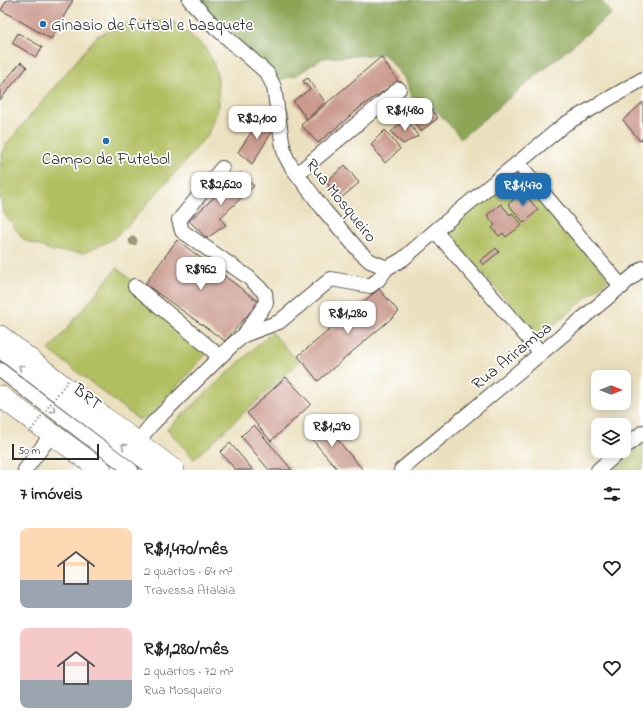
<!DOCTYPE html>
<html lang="pt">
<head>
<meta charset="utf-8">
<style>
	body { margin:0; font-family:"Indie Flower",sans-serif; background:#f6f6f6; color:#202124; height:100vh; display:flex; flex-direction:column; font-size:15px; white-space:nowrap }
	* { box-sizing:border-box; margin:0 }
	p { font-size:13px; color:#757577 }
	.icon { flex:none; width:22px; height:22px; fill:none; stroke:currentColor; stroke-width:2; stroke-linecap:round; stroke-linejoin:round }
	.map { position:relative; height:470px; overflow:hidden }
	.details { display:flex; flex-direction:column; background:#fff; flex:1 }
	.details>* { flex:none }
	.needle { width:26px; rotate:90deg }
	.fabs { position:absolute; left:591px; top:370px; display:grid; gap:8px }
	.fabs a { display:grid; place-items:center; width:40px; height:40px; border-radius:8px; background:#fff; box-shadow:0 2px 10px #0003; font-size:20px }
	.scale { position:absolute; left:12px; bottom:10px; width:87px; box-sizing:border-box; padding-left:4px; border:2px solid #2b2b2b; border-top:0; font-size:11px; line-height:14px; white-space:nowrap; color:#2b2b2b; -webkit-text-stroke:3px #fff; paint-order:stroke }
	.price { position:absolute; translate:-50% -34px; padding:0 9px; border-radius:8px; background:#fff; color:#222; font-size:13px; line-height:26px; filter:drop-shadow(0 1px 2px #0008) }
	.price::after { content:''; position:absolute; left:50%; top:24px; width:12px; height:9px; margin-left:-6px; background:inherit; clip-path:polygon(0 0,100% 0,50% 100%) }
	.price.active { background:#1f6fb2; color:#fff }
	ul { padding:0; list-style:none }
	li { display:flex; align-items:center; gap:12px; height:100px; padding:0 20px }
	li span { display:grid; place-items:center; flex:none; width:112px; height:80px; border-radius:8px; color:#555 }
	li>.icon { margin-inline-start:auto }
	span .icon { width:48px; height:48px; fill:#fffc; stroke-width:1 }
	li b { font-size:17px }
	h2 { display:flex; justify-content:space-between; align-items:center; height:48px; padding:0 20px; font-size:17px }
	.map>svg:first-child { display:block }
	.green { fill:#b1bf61; stroke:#6e7546 }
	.forest { fill:#8ca657; stroke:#5c6841 }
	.building { fill:#ca9a8d }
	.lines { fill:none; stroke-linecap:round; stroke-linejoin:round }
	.minor-casing { stroke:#484641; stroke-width:16 }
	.highway-casing { stroke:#484641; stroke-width:22 }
	.minor { stroke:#fff; stroke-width:14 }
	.highway { stroke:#fff; stroke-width:21 }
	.path-bridge { stroke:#484641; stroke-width:2; stroke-dasharray:1 3; stroke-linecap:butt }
	.tree { fill:#9b9978 }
	.oneway { stroke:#a0a0a0 }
	.poi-dot { fill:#1f6fb2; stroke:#fff; stroke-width:1.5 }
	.labels { text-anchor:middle; stroke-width:3.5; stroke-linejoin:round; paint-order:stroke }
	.poi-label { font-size:17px; fill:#2b2b2b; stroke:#fff; text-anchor:start }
	.street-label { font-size:17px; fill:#2b2b2b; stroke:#fff }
</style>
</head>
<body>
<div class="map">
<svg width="643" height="470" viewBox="0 0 643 470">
	<rect width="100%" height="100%" fill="#fff"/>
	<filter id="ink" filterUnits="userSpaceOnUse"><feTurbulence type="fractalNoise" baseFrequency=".025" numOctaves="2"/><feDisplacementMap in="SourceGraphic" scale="8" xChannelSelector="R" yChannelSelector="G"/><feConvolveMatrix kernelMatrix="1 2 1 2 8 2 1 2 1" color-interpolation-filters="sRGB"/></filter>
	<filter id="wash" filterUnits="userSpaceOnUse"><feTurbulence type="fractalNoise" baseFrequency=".012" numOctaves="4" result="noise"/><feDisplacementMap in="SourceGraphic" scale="16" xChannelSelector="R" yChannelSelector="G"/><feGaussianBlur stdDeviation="0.9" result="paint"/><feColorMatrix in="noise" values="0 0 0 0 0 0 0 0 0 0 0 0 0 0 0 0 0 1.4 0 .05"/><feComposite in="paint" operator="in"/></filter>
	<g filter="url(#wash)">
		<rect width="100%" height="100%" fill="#ebe0be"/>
		<path class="green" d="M133 21 174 22 204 46 213 61 218 79 219 106 208 134 183 164 129 224 113 239 85 253 53 251 24 240 3 212 0 197V165L4 147 97 36Z
			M518 172 609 279 540 336 443 231Z
			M117 268 211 349 151 415 139 420 49 350Z
			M272 332 299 362 194 459 167 429Z
			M643 440V468L641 470H606Z"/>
		<path class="forest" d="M180 0H537L541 2 547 0H601L612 13 461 138 428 101 414 102 406 80 384 54 323 58 295 76 273 81 228 43Z"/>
		<g id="blocks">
			<path class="building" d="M7 0H73L51 39 1 10Z
				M18 33 42 47 36 57 12 43Z
				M381 57 398 81 362 106 318 143 301 125Z
				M21 62 27 67 0 100V87Z
				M308 78 325 102 307 119 293 101 310 89 303 81Z
				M425 101 438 118 421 131 409 116Z
				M643 102V138L640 141 623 120Z
				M262 116 275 127 252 164 238 152Z
				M406 118 418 136 403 144 391 132Z
				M385 130 400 149 385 163 371 144Z
				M345 165 359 183 340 199 326 182Z
				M240 173 254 186 220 218 226 225 207 238 189 221Z
				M523 192 538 210 524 223 508 204Z
				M501 204 510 215 512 213 522 225 506 237 503 233 499 236 492 228 495 225 487 215Z
				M177 240 259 302 225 341 145 284Z
				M496 248 499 252 483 265 480 261Z
				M379 289 399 312 318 381 298 356Z
				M286 377 311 404 271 441 247 413Z
				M320 419 363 470H338L306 432Z
				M254 425 292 470H269L241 436Z
				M230 443 253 470H236L220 452Z"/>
		</g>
	</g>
	<g filter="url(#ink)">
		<use href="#blocks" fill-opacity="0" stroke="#484641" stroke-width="1"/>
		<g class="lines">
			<defs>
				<path id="minor" d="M190 0 216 28 267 73 274 87 282 141 285 155 291 166 324 210 360 252 370 261 387 268 403 259 435 231 565 124 643 79
					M518 163 622 287
					M222 168 179 220 182 231 248 277 265 293 266 303 244 335
					M297 174 399 89
					M435 231 541 353
					M135 286 211 349 219 357
					M0 351 155 470
					M0 370 131 470
					M137 442 152 424 232 345 244 335 279 322 331 279 370 286 378 280 387 268
					M624 448 643 432
					M25 470 52 434
					M401 470 643 268
					M598 470 620 451"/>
				<path id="highway" d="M0 336 86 404 174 470
					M0 396 101 470"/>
			</defs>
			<use href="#minor" class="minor-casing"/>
			<use href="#highway" class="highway-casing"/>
			<use href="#minor" class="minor"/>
			<use href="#highway" class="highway"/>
			<path class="path-bridge" d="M29 433 69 379"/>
		</g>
		<circle class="tree" cx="133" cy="241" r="4.5"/>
		<defs><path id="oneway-chevron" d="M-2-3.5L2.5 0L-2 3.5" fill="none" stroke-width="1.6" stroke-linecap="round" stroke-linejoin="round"/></defs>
		<g class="oneway">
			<use href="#oneway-chevron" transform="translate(21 367) rotate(-142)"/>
			<use href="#oneway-chevron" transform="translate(53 410) rotate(37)"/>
			<use href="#oneway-chevron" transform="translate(124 446) rotate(-142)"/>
		</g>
	</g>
	<g class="poi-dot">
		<circle cx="43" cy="24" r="4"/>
		<circle cx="106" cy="141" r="4"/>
	</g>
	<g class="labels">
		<g class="poi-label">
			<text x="51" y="30">Ginasio de futsal e basquete</text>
			<text x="106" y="164" text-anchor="middle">Campo de Futebol</text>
		</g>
		<g class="street-label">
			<text transform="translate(342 200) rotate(51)" y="6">Rua Mosqueiro</text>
			<text transform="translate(511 355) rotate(-39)" y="6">Rua Ariramba</text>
			<text transform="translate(88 396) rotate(38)" y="6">BRT</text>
		</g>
	</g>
</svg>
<div class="fabs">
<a><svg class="needle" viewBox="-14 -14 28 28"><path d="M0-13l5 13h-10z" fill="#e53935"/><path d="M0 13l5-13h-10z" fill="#757577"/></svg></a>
<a><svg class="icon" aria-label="layers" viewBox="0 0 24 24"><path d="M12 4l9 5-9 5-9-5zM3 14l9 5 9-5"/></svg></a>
</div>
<div class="scale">50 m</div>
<b class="price" style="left:405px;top:132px">R$1,480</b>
<b class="price" style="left:257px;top:140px">R$2,100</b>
<b class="price" style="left:221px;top:206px">R$2,620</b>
<b class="price active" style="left:523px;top:207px">R$1,470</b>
<b class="price" style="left:201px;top:291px">R$962</b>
<b class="price" style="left:348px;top:335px">R$1,280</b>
<b class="price" style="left:332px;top:448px">R$1,290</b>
</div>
<section class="details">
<h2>7 imóveis<svg class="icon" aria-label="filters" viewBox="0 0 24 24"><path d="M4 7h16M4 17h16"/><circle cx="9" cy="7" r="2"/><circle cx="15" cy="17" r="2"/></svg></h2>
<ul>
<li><span style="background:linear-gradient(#ffd9b3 65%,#9aa5b1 0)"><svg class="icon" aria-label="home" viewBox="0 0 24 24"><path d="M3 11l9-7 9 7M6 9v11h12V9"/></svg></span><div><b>R$1,470/mês</b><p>2 quartos · 64 m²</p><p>Travessa Atalaia</p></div><svg class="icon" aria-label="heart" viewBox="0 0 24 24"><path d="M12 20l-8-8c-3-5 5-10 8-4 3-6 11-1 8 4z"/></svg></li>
<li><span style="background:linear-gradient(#f6c9c9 65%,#9aa5b1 0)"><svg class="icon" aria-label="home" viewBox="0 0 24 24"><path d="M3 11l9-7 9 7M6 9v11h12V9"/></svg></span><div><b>R$1,280/mês</b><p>2 quartos · 72 m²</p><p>Rua Mosqueiro</p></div><svg class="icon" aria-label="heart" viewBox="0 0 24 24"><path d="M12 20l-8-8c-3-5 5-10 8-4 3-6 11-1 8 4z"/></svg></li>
</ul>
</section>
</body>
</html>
